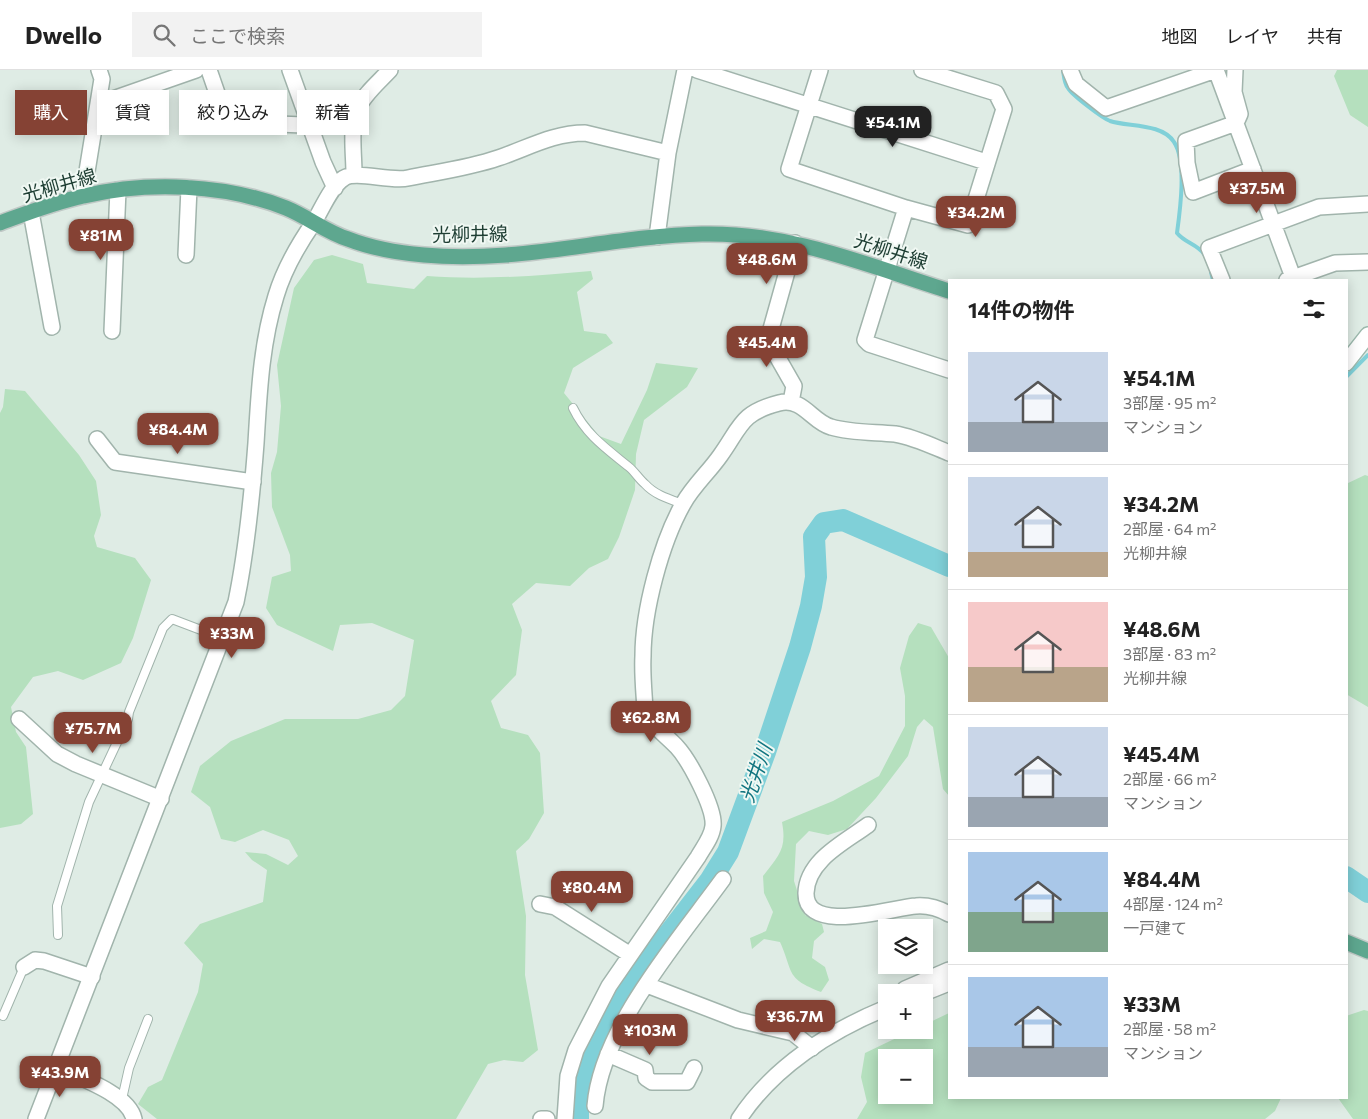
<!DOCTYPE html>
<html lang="ja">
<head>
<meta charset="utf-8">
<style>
	body { margin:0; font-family:Commissioner,"Noto Sans JP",sans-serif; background:#f2f2f2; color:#222; height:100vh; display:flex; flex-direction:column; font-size:19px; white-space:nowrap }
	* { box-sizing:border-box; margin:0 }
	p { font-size:16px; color:#767676 }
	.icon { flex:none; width:28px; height:28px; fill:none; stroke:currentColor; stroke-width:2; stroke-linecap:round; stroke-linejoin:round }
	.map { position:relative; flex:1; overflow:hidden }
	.sheet { position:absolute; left:948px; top:209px; width:400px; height:820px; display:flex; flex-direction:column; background:#fff; border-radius:0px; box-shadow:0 2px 12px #0003 }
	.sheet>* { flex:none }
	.hud { position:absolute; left:15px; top:20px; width:475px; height:45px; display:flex; gap:10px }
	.buttons { position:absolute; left:878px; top:849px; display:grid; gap:10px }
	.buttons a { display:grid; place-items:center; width:55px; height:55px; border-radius:0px; background:#fff; box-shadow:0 2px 12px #0003; font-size:25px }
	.price { position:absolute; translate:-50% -42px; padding:0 11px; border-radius:10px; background:#854234; color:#fff; font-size:16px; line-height:32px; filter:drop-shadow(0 1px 2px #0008) }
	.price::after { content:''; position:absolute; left:50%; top:30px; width:15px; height:11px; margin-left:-8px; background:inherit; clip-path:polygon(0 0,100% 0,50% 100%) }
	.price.active { background:#222; color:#fff }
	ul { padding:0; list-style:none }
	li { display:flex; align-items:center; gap:15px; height:125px; padding:0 20px }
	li+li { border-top:1px solid #e0e0e0 }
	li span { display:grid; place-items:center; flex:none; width:140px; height:100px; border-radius:0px; color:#555 }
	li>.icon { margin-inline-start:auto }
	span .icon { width:60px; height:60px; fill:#fffc; stroke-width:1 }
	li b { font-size:21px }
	h2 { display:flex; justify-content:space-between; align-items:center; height:60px; padding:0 20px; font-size:21px }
	.pill { padding:0 18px; border-radius:0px; background:#fff; box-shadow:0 2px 12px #0003; font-size:18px; line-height:45px }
	.pill.active { background:#854234; color:#fff }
	header { display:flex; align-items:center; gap:30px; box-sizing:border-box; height:70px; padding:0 25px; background:#fff; border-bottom:1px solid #e0e0e0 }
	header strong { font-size:24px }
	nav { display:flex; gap:28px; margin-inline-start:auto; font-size:18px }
	.search { width:350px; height:45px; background:#f2f2f2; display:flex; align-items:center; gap:12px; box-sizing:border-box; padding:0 18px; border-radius:0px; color:#767676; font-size:19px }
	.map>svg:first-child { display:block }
	.green { fill:#b5e0be; fill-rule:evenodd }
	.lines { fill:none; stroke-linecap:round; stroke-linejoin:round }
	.stream { stroke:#80d0d8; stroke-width:4 }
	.river { stroke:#80d0d8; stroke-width:22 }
	.service-casing { stroke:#a1b4ac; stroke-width:10 }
	.minor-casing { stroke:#a1b4ac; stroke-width:18 }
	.tertiary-casing { stroke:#a1b4ac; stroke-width:18 }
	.secondary-casing { stroke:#9cb9ad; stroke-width:18 }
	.primary-casing { stroke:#c0c9c6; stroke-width:18 }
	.service { stroke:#fff; stroke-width:8 }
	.minor { stroke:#fff; stroke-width:15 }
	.tertiary { stroke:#fff; stroke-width:15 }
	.secondary { stroke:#fff; stroke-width:15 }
	.primary { stroke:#5ea78f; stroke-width:15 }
	.labels { text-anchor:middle; stroke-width:4; stroke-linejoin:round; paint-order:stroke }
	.street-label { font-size:19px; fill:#1e3e33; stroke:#f0f8f3 }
	.water-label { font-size:20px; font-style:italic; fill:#127580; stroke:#f0f8f3 }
</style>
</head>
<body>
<header>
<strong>Dwello</strong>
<div class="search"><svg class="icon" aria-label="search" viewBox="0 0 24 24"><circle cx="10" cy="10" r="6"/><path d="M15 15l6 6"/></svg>ここで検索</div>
<nav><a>地図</a><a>レイヤ</a><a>共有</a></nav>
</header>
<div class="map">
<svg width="1368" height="1049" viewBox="0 0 1368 1049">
	<rect width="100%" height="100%" fill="#dfece5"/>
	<path class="green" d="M1337 0H1368V57L1350 45 1334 6Z
		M332 185 363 194 367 213 414 219 427 206C482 210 536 206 591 201L593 209 577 222 584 261 606 264 613 273 573 298 564 323 599 366 621 374 647 320 656 293 698 298 687 317 644 350 636 384 635 420 619 467 608 489 589 498 570 516 536 513 512 534 522 560 516 605 491 631 501 658 528 665 540 683 544 743 529 769 516 781 526 846 525 905 538 980 523 992 504 990 488 994 456 1049H157L138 1034 148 1017 162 1010 198 922 203 894 184 873 200 854 263 832 267 800 252 790 245 782 266 784 288 795 298 786 289 770 263 760 235 772 221 769 210 737 191 722 200 696 231 671 285 649H358L391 640 405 626 414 570 372 553 340 555 333 581 277 555 266 538 272 507 291 501 290 485 272 437 271 403 277 382 281 336 277 295 294 218 314 190Z
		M5 319 25 321 79 385 96 411 101 445 94 466 97 477 135 488 151 510 133 568 121 593 83 610 58 601 33 607 11 637 16 662 26 677 33 744 21 754 0 758V343L3 337Z
		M1365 405 1368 406V637L1346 624V414Z
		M918 553 931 557 949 588V726L943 719 933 657 924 649 917 657 908 686 876 728 847 759 828 765 809 761 796 774 794 811 805 845 822 854 824 862 814 871 812 888 825 897 829 910 821 922C785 908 794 903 780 872L764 869 752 879 750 868 766 861 773 842 764 823 763 806C779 785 787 779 782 752L833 731 879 706 905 656V626L900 598 909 566Z
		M1364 940 1368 941V1049H1353L1338 1028H1346V946Z
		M949 943V1028H1281L1275 1041 1265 1049H857L867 1032 861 1007 865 983 913 960H924V955ZM886 988H924V1025H886Z"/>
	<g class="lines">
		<path class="stream" d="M1063 0C1064 6 1064 13 1068 18 1072 25 1102 48 1110 51 1128 57 1162 53 1174 72 1187 91 1180 141 1177 163 1185 173 1197 174 1204 184
			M1211 202 1213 210
			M1346 307 1368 285"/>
		<path class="river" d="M1346 807 1368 822
			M578 1049V1027L581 1005 624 922 710 811 728 782 765 682 800 577 811 536 816 507 814 467 824 453 843 450 949 496"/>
		<defs>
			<path id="service" d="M573 338C586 365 607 379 629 397 635 402 639 409 645 414 655 425 669 429 683 434
				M58 865 57 836 89 732 128 649 129 642 163 558 172 549 201 560
				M3 946 24 897
				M122 1029 129 998 148 949"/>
			<path id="minor" d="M209 0 227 52 303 55 309 53
				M290 0 323 92 335 118
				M697 0 986 92
				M820 0 789 99 906 138 968 155 1004 39 996 23 922 0
				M1070 0 1076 14 1106 38 1216 0
				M1216 0 1294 210
				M1235 0 1234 22 1240 44 1236 53 1186 71 1187 93 1193 122 1253 99
				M99 31 110 30 196 0
				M354 104C354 84 350 59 357 40 363 25 379 12 390 0
				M83 126 102 9 99 0
				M906 138 865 270 869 274 949 300
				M31 142 52 257
				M314 152C322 139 331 116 344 108 356 100 390 112 408 108 438 102 469 98 498 88 528 78 553 63 585 63L668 83
				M657 167 668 83 685 0
				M186 185 189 118
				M1222 210 1209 178 1319 137 1368 134
				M1287 210 1335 193 1368 192
				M112 261 118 120
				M791 332 794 316 770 274 769 266 795 173
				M97 369 115 392 253 412
				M19 649 57 684 76 694 161 729
				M868 755C845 772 807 790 806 823 805 866 894 837 916 836 928 835 938 838 949 844
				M540 834 555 837 629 884
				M24 897 35 890 44 891 92 907
				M647 915 738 950 793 963 812 978
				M906 922 905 919 949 900
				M608 984 645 1000 646 1008 652 1012H687L694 998
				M56 997C78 1007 129 1024 134 1049
				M595 1036C601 959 678 871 723 809
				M541 1049H547
				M565 1049 568 1006 576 980 609 916 698 787C703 778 712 767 713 756 715 738 689 690 677 677 666 665 650 655 645 639 644 622 642 604 643 586 643 541 661 473 683 434 693 416 708 403 720 386 741 357 740 343 779 333 803 327 812 352 831 357 851 363 875 362 895 364 914 367 932 376 949 383"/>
			<path id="tertiary" d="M924 923 949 913
				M36 1049 236 532C247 479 252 426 256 373 259 324 261 274 276 226 284 199 298 175 314 152
				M739 1049C773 997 830 961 886 938"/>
			<path id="secondary" d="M1346 293 1368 265"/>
			<path id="primary" d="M0 153C27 143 55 132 84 126 148 111 225 114 286 138 308 147 326 162 348 169 371 178 400 183 424 185 518 194 609 166 702 164 789 162 867 195 949 221
				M1346 872 1368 881"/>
		</defs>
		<use href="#service" class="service-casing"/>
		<use href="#minor" class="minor-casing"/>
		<use href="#tertiary" class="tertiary-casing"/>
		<use href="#secondary" class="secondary-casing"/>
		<use href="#primary" class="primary-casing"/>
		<use href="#service" class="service"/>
		<use href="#minor" class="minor"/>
		<use href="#tertiary" class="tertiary"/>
		<use href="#secondary" class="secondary"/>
		<use href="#primary" class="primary"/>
	</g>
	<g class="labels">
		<g class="street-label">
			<text transform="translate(59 115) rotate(-16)" y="7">光柳井線</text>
			<text transform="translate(470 164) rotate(-1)" y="7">光柳井線</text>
			<text transform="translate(891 181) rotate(18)" y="7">光柳井線</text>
		</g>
		<g class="water-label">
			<text transform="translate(756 703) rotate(-71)" y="7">光井川</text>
		</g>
	</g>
</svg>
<div class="buttons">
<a><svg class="icon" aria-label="layers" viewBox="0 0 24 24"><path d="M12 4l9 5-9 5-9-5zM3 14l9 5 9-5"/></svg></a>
<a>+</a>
<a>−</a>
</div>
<b class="price active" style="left:893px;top:78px">¥54.1M</b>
<b class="price" style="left:1257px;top:144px">¥37.5M</b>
<b class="price" style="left:976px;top:168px">¥34.2M</b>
<b class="price" style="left:101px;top:191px">¥81M</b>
<b class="price" style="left:767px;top:215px">¥48.6M</b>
<b class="price" style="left:767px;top:298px">¥45.4M</b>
<b class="price" style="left:178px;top:385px">¥84.4M</b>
<b class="price" style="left:232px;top:589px">¥33M</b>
<b class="price" style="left:651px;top:673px">¥62.8M</b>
<b class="price" style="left:93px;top:684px">¥75.7M</b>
<b class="price" style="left:592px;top:843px">¥80.4M</b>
<b class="price" style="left:795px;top:972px">¥36.7M</b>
<b class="price" style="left:650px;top:986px">¥103M</b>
<b class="price" style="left:60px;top:1028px">¥43.9M</b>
<div class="hud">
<a class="pill active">購入</a>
<a class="pill">賃貸</a>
<a class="pill">絞り込み</a>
<a class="pill">新着</a>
</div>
<section class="sheet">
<h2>14件の物件<svg class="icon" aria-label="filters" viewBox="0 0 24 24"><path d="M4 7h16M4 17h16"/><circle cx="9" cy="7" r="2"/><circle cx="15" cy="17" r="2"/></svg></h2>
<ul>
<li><span style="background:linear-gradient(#c9d6e8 70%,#9aa5b1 0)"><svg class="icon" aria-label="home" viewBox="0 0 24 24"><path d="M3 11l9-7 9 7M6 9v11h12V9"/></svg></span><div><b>¥54.1M</b><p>3部屋 · 95 m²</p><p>マンション</p></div></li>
<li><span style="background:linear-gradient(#c9d6e8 75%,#b9a48a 0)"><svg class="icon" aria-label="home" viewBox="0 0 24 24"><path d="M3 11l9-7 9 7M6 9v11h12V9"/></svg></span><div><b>¥34.2M</b><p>2部屋 · 64 m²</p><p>光柳井線</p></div></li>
<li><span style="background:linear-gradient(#f6c9c9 65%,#b9a48a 0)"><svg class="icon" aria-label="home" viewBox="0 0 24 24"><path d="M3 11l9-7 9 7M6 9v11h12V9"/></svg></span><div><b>¥48.6M</b><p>3部屋 · 83 m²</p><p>光柳井線</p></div></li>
<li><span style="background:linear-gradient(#c9d6e8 70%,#9aa5b1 0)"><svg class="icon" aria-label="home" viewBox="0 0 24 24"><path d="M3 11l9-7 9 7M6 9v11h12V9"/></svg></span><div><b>¥45.4M</b><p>2部屋 · 66 m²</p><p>マンション</p></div></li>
<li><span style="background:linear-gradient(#a9c7e8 60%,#7fa58c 0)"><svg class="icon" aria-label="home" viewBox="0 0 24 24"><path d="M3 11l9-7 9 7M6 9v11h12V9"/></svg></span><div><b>¥84.4M</b><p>4部屋 · 124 m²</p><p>一戸建て</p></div></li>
<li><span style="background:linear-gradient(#a9c7e8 70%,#9aa5b1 0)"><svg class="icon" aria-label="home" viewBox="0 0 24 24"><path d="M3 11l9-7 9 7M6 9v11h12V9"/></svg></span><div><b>¥33M</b><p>2部屋 · 58 m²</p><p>マンション</p></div></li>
</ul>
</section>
</div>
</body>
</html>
